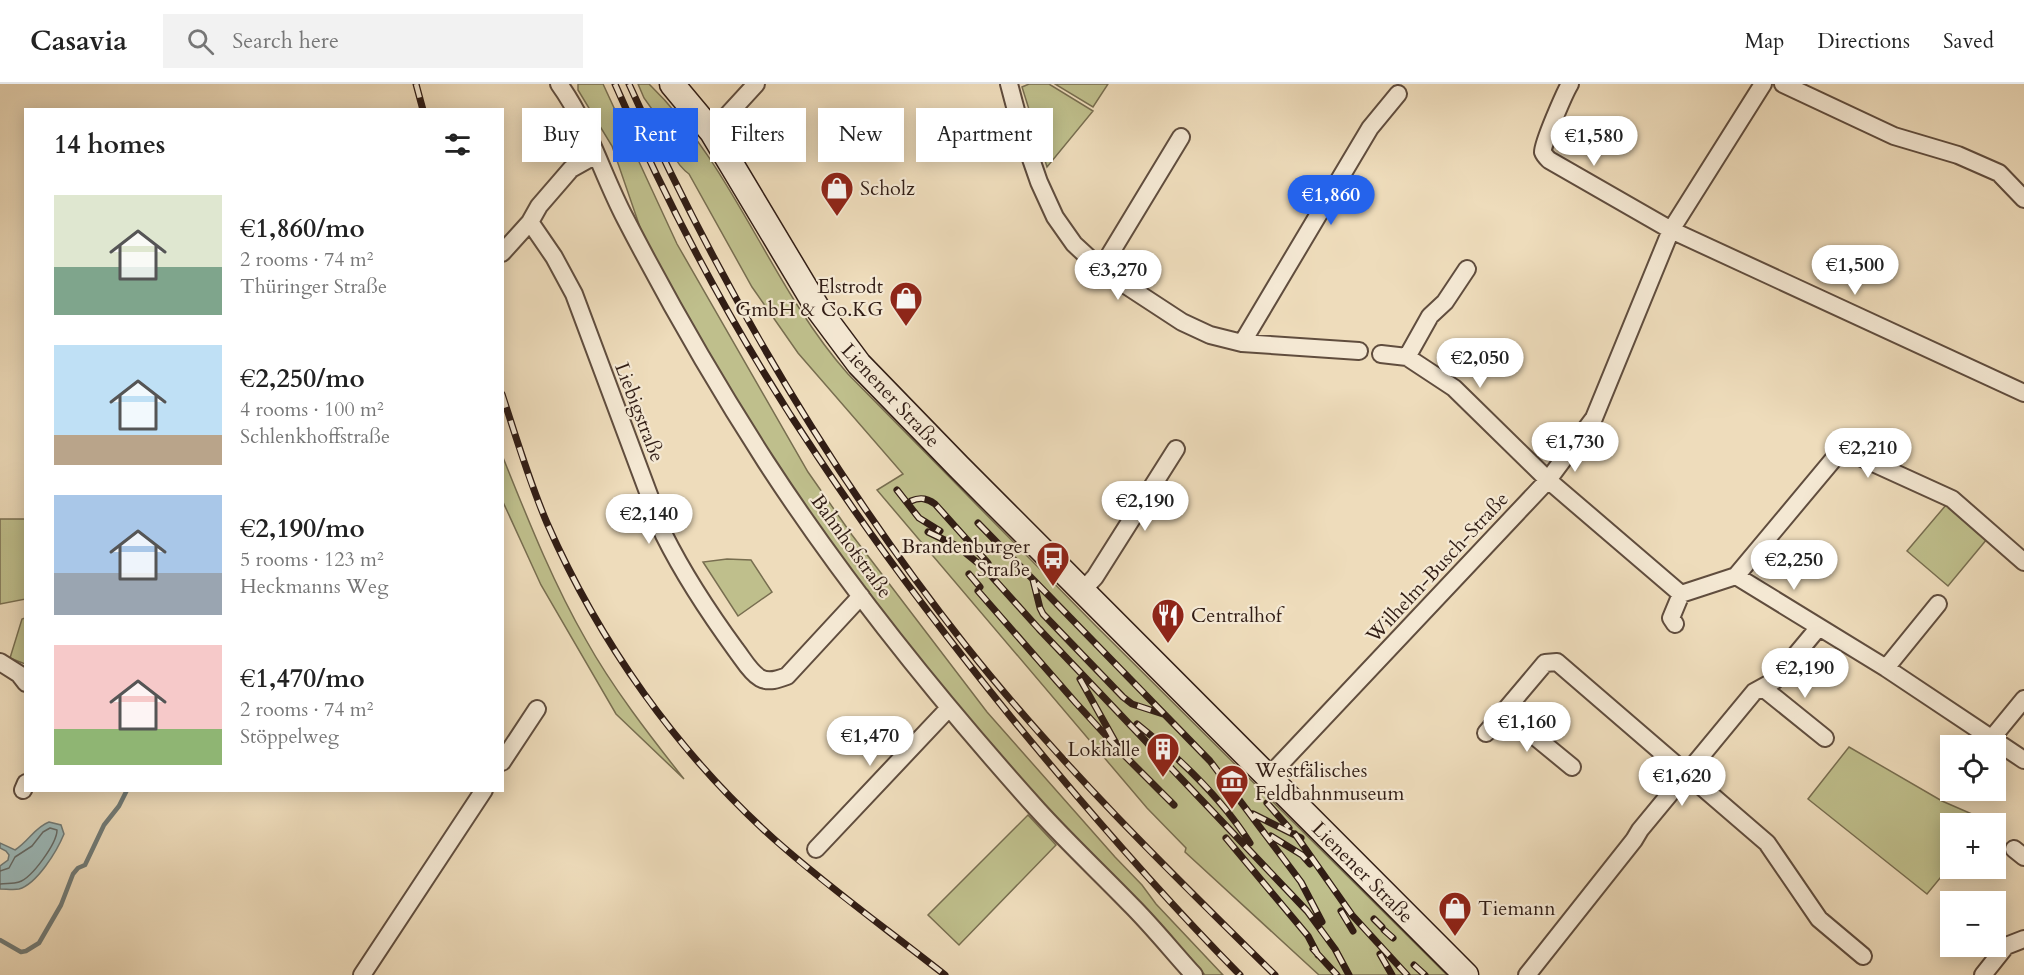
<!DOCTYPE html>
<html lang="en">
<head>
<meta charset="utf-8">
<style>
	body { margin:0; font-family:Cardo,serif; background:#f2f2f2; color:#222; height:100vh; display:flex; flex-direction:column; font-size:22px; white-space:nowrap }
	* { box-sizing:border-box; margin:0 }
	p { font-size:20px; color:#767676 }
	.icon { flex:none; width:33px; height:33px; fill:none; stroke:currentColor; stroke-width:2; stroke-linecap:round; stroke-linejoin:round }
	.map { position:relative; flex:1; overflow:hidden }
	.panel { position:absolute; left:24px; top:24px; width:480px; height:684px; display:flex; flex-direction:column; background:#fff; border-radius:0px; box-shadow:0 3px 15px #0003 }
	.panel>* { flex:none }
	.top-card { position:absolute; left:522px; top:24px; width:570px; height:54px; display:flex; gap:12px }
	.controls { position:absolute; left:1940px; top:651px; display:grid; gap:12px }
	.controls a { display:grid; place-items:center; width:66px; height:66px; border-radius:0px; background:#fff; box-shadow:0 3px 15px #0003; font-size:30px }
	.price { position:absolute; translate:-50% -51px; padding:0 14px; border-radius:21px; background:#fff; color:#222; font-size:20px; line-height:39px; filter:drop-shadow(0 2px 3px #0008) }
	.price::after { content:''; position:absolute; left:50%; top:36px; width:18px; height:14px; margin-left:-9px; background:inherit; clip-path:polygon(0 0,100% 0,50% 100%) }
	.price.active { background:#2563eb; color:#fff }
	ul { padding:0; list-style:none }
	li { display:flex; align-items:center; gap:18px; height:150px; padding:0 30px }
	li span { display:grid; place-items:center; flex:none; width:168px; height:120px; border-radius:0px; color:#555 }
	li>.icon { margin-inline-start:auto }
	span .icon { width:72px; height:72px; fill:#fffc; stroke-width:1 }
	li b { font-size:26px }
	h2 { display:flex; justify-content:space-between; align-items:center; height:72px; padding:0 30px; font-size:26px }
	.chip { padding:0 21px; border-radius:0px; background:#fff; box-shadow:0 3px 15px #0003; font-size:21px; line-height:54px }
	.chip.active { background:#2563eb; color:#fff }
	header { display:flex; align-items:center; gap:36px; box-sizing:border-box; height:84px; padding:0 30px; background:#fff; border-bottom:2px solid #e0e0e0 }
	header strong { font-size:28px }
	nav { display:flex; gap:33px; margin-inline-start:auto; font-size:21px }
	.search { width:420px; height:54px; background:#f2f2f2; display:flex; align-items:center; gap:15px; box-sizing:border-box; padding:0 21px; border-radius:0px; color:#767676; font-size:22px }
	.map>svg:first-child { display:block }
	.green { fill:#bfbf8c; stroke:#786e50; stroke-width:1.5 }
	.water { fill:#9cb9b9; stroke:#717b77; stroke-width:1.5 }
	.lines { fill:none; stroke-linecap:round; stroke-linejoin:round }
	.shore { stroke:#666b67; stroke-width:1.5 }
	.stream { stroke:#717b77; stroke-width:4.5 }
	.street-casing { stroke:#604d3e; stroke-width:20 }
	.secondary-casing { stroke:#311d15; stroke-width:27 }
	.street { stroke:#f4e8d3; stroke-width:16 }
	.secondary { stroke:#f4e8d3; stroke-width:24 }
	.rail-casing { stroke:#311d15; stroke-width:7 }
	.rail { stroke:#f4e8d3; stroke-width:4.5; stroke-dasharray:14; stroke-linecap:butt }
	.labels { text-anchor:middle; stroke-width:4.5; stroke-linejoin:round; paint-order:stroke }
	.poi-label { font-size:20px; fill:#311d15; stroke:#f4e8d3; text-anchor:start }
	.street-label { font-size:20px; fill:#311d15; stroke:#f4e8d3 }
</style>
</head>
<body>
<header>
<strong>Casavia</strong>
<div class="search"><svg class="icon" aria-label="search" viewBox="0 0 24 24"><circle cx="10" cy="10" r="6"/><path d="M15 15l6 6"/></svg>Search here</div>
<nav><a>Map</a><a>Directions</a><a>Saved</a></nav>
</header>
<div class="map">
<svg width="2024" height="891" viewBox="0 0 2024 891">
	<rect width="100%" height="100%" fill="#eedcbb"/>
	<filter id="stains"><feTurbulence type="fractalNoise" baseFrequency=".00333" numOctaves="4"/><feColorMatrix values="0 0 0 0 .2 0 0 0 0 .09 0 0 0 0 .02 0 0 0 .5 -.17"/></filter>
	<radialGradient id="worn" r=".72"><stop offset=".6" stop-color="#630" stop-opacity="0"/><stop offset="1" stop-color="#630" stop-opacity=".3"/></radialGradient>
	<path class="green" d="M578 0H603L677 160 808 388 852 451 987 628 1115 773 1142 801 1156 820 1223 891H1205L1139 818 1087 767 1043 720 954 618 865 507 800 416 730 307 643 152 612 62 578 6Z
		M638 0H649C734 82 770 202 848 290L1096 542 1447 891H1319L1185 768 1186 764 1147 724 877 406 903 390 798 269 752 203 689 90C678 82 663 59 666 45L644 14Z
		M1029 0H1049L1093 27 1047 83 1022 3Z
		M1055 0H1108L1093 23Z
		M502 371C527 433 552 497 586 556 612 603 650 652 684 695L616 630 541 501 503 418Z
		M1946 421 1987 455 1948 502 1907 467Z
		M0 435H25L26 515 0 520Z
		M727 475 751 476 772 508 738 532 703 478Z
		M25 534V580L10 574 22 535Z
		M1849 663 1942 717 1988 737 1986 739 1950 740V782L1927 810 1808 715Z
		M1028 731 1056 761 959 861 928 831Z"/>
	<path class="water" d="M49 738 61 741 64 750C57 767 37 800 19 805 14 806 6 805 0 805V782L8 776 9 771 6 767 0 764V759L15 766C29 757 35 743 49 738Z"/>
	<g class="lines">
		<path class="shore" d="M0 787 9 784 15 773 32 762 43 748 50 744 57 746C57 759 32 794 19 798 13 800 6 799 0 800"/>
		<path class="stream" d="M0 856 21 868 26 867 39 859 61 821 73 790 78 784 85 781 104 741 119 722 127 706"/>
		<defs>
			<path id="street" d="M559 0C588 40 602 90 625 134 668 217 715 299 766 378 846 501 940 617 1038 726 1068 759 1100 789 1131 821 1153 843 1173 868 1194 891
				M1009 0 1022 49 1039 98 1055 133 1074 160 1101 185 1182 238 1210 251 1242 259 1359 267
				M1570 0C1565 8 1542 61 1543 68 1544 71 1547 74 1549 76L1671 146 2024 309
				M1783 0 1894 52 1958 71 1999 89 2024 115
				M712 48 756 0
				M530 138 554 173 574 210 664 451C684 491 709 529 736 566 743 575 750 588 760 594 769 599 779 595 787 592L861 512
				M502 169 530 138 539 122 571 85 596 71
				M1101 185 1181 53
				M1242 259 1370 44 1398 10
				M1381 270 1407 273 1454 304 1548 396 1681 510 1736 492 1886 584 2024 676
				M1407 273 1430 232 1445 218 1467 185
				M1736 492 1837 371 1851 369 1952 415 2024 478
				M1082 507 1095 493 1176 365
				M1675 540 1671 534 1681 510
				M0 578 19 590 26 599
				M1886 584 1938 520
				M1763 604 1825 654
				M1505 628 1572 683
				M1486 649 1545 579 1557 578 1767 759 1819 835 1863 872
				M1992 654 2024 615
				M502 678 537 625
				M1268 693 1548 396 1594 334 1671 146 1763 0
				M23 706 26 699
				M816 765 949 624
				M2014 765 2024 773
				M362 891 484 706
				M1527 891 1634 756 1640 746 1754 608 1774 597 1819 543
				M1983 891 2006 862 2024 855"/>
			<path id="secondary" d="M672 0 712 48 818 225 859 280 958 382 1466 891"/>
		</defs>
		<use href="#street" class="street-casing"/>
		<use href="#secondary" class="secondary-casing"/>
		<use href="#street" class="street"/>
		<use href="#secondary" class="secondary"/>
		<defs>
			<path id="rail" d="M416 0 423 26
				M615 0C672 131 740 258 820 376 879 465 943 549 1010 632 1083 721 1159 809 1240 891
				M629 0C719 200 830 390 966 562 1060 680 1168 786 1275 891
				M502 310C516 353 529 397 547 439 599 558 677 668 774 755 828 803 888 846 945 891
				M897 406 919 434 940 447
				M911 417C920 413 927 414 935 420L988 479
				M978 439 1210 677 1301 798 1322 838
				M928 448 957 462 984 484 1039 545 1307 827 1335 865 1349 891
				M969 490 980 503
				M1033 496 1040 524 1043 530 1123 613 1132 620 1163 630
				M978 507 1076 619 1121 668
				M1080 595 1121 668 1174 721
				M1137 640C1178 673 1221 713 1250 759
				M1267 719 1289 744
				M1253 730 1301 754
				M1295 750 1352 831 1407 891
				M1271 752 1302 771 1310 780
				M1226 754 1308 852 1318 871
				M1341 827 1353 847
				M1374 835 1382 843
				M1384 846 1393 854
				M1313 865 1337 891
				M1380 870 1392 891
				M1414 881 1425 891"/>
		</defs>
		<use href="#rail" class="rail-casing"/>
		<use href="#rail" class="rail"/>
	</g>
	<defs>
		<symbol id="shop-pin" viewBox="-11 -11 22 30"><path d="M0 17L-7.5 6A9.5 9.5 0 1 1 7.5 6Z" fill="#8f2418" stroke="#f4e8d3"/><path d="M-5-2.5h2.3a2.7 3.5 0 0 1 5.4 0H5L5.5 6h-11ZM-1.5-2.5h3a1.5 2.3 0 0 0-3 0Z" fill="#fff"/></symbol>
		<symbol id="bus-pin" viewBox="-11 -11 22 30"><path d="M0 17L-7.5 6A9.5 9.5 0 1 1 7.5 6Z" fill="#8f2418" stroke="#f4e8d3"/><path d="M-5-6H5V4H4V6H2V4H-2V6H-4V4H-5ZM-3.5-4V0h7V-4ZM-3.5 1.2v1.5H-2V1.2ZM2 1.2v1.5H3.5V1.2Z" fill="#fff"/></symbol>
		<symbol id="restaurant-pin" viewBox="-11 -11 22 30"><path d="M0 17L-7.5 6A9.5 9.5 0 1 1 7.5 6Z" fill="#8f2418" stroke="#f4e8d3"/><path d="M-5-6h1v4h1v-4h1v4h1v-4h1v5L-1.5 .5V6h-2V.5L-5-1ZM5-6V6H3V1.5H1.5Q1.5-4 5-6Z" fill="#fff"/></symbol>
		<symbol id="building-pin" viewBox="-11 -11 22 30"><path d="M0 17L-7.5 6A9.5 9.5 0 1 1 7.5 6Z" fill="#8f2418" stroke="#f4e8d3"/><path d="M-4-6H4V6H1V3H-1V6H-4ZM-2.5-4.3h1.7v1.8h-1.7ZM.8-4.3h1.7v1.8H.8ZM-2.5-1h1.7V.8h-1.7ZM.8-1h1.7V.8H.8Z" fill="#fff"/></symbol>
		<symbol id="museum-pin" viewBox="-11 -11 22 30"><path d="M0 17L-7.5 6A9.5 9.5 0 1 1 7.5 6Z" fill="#8f2418" stroke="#f4e8d3"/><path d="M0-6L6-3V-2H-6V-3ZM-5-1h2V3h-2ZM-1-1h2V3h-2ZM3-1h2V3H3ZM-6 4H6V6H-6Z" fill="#fff"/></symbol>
	</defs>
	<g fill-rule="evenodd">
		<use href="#shop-pin" x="818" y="85" width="38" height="52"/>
		<use href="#shop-pin" x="887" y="195" width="38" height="52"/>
		<use href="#bus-pin" x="1034" y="455" width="38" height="52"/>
		<use href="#restaurant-pin" x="1149" y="512" width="38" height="52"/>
		<use href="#building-pin" x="1144" y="646" width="38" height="52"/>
		<use href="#museum-pin" x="1213" y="678" width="38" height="52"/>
		<use href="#shop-pin" x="1436" y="805" width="38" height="52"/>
	</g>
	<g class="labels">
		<g class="poi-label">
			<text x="860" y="111">Scholz</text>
			<text x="883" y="209" text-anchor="end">Elstrodt<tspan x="883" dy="23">GmbH &amp; Co.KG</tspan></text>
			<text x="1030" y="469" text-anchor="end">Brandenburger<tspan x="1030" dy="23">Straße</tspan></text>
			<text x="1191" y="538">Centralhof</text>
			<text x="1140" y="672" text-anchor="end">Lokhalle</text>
			<text x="1255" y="693">Westfälisches<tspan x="1255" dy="23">Feldbahnmuseum</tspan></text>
			<text x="1478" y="831">Tiemann</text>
		</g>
		<g class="street-label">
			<text transform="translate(891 311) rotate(47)" y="7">Lienener Straße</text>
			<text transform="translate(640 328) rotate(69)" y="7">Liebigstraße</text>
			<text transform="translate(852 462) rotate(54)" y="7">Bahnhofstraße</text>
			<text transform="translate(1437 483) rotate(-47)" y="7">Wilhelm-Busch-Straße</text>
			<text transform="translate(1363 788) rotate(45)" y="7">Lienener Straße</text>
		</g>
	</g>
	<rect width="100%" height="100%" filter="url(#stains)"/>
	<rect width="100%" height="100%" fill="url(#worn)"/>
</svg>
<div class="controls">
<a><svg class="icon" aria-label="locate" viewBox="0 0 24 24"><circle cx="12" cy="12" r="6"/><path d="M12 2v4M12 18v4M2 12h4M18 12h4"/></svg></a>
<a>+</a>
<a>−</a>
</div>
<b class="price" style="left:1594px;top:83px">€1,580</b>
<b class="price active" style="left:1331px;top:142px">€1,860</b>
<b class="price" style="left:1855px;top:212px">€1,500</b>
<b class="price" style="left:1118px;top:217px">€3,270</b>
<b class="price" style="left:1480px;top:305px">€2,050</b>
<b class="price" style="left:1575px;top:389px">€1,730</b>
<b class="price" style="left:1868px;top:395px">€2,210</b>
<b class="price" style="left:1145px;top:448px">€2,190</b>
<b class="price" style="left:649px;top:461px">€2,140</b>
<b class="price" style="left:1794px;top:507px">€2,250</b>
<b class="price" style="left:1805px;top:615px">€2,190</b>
<b class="price" style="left:1527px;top:669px">€1,160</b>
<b class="price" style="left:870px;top:683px">€1,470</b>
<b class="price" style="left:1682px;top:723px">€1,620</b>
<div class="top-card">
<a class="chip">Buy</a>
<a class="chip active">Rent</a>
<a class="chip">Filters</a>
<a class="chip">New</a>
<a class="chip">Apartment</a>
</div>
<section class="panel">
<h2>14 homes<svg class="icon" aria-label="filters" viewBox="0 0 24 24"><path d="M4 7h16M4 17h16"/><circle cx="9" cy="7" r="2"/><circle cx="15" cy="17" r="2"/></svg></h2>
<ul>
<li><span style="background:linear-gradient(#dfe7d0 60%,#7fa58c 0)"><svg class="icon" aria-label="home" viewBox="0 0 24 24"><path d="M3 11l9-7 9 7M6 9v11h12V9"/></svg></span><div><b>€1,860/mo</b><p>2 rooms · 74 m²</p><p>Thüringer Straße</p></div></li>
<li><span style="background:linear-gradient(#bfe0f5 75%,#b9a48a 0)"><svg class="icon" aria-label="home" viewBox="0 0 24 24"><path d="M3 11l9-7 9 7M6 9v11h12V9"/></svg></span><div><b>€2,250/mo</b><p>4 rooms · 100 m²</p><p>Schlenkhoffstraße</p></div></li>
<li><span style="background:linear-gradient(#a9c7e8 65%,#9aa5b1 0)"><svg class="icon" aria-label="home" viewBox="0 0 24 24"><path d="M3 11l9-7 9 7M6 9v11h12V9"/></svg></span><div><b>€2,190/mo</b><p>5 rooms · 123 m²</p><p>Heckmanns Weg</p></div></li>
<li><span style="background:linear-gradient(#f6c9c9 70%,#8fb573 0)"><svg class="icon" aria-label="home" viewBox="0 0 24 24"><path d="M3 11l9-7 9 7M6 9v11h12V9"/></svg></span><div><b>€1,470/mo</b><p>2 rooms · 74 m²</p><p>Stöppelweg</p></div></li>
</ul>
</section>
</div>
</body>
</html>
